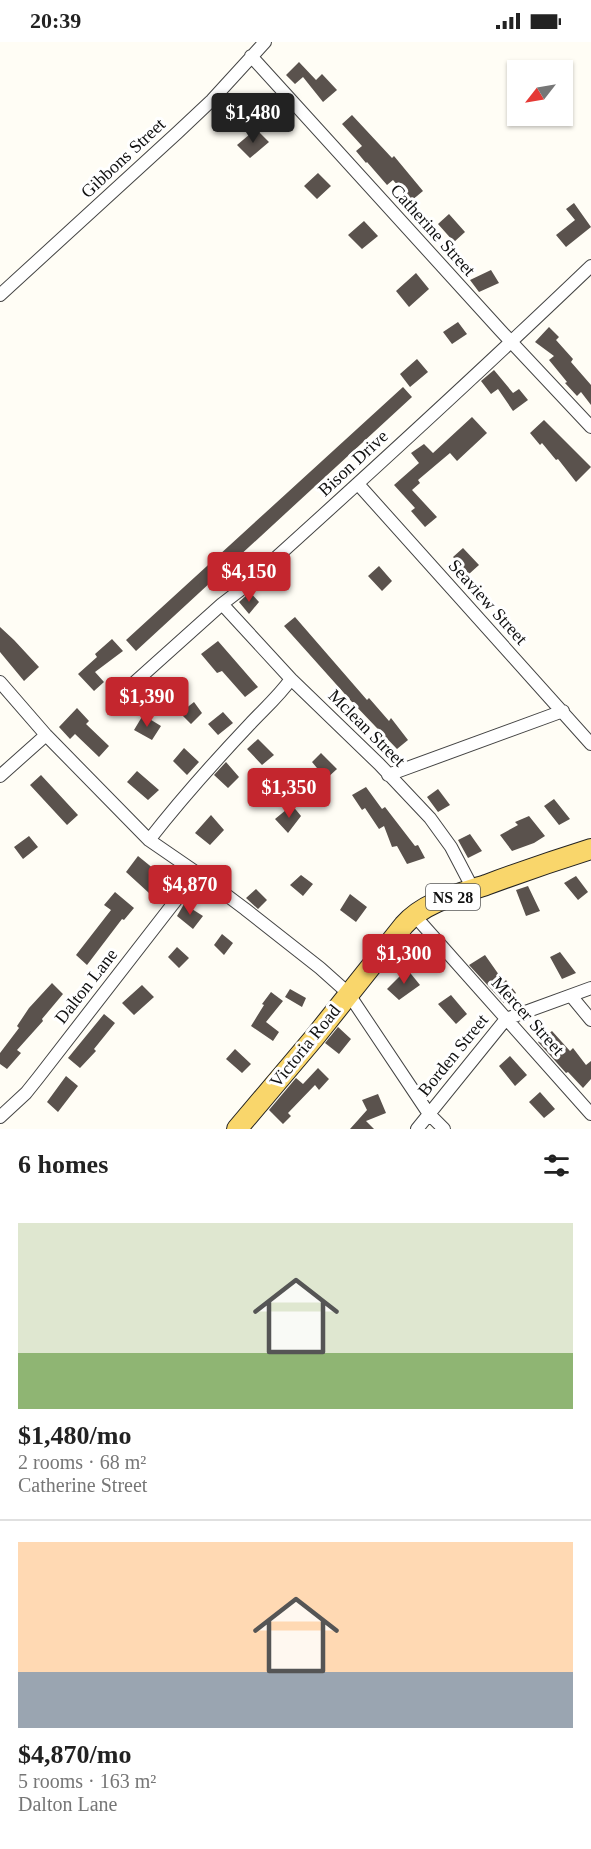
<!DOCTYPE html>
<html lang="en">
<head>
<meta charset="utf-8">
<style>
	body { margin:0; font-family:"Times New Roman",serif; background:#f2f2f2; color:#222; height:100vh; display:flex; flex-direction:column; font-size:22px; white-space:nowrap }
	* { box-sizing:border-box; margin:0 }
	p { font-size:20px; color:#767676 }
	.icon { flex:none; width:33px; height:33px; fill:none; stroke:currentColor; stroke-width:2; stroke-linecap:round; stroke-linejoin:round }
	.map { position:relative; height:1087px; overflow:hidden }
	.sheet { display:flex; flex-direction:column; background:#fff; flex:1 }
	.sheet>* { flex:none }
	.needle { width:39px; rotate:239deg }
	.buttons { position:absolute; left:507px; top:18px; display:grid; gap:12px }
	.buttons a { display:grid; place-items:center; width:66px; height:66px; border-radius:0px; background:#fff; box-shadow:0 2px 4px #0004; font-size:30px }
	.price { position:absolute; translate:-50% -51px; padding:0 14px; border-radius:6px; background:#c4262e; color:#fff; font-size:20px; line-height:39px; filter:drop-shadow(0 2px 3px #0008) }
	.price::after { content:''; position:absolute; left:50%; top:36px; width:18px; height:14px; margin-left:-9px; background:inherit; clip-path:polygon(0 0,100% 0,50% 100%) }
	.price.on { background:#222; color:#fff }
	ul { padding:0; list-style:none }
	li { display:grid; align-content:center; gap:12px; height:318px; padding:0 18px }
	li+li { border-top:2px solid #e0e0e0 }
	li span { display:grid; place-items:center; height:186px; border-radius:0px; color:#555 }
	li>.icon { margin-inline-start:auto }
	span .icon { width:108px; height:108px; fill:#fffc; stroke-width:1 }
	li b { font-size:26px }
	h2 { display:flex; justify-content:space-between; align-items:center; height:72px; padding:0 18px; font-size:26px }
	.status { display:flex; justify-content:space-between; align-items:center; height:42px; padding:0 30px; background:#fff; direction:ltr }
	.status svg { height:16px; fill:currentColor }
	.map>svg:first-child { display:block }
	.building { fill:#5a524d }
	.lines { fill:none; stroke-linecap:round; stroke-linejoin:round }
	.minor-casing { stroke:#444; stroke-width:14 }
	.primary-casing { stroke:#222; stroke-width:22 }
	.minor { stroke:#fff; stroke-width:12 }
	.primary { stroke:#f9d66b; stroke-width:20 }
	.labels { text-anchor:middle; stroke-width:6; stroke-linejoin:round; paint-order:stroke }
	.shield { fill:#fff; stroke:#585858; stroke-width:1.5 }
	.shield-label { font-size:16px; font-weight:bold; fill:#111 }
	.street-label { font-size:18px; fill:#111; stroke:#fff }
</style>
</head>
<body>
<div class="status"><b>20:39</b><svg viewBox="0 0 49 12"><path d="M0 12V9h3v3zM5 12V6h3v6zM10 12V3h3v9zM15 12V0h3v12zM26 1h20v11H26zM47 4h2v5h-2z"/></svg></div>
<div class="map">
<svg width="591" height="1087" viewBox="0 0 591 1087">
	<rect width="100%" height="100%" fill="#fffdf5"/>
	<path class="building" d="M299 20 316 38 322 32 337 48 323 60 303 35 295 42 286 33Z
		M352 73 392 116 394 114 423 149 411 159 393 138 387 143 367 120 366 121 356 109 362 104 342 82Z
		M256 87 269 100 250 116 237 103Z
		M318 131 331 144 317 157 304 144Z
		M574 161 591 185 566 205 556 193 575 178 566 167Z
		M449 172 465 190 454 200 438 182Z
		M364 179 378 194 362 207 348 193Z
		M491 228 499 241 479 250 470 238Z
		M416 231 429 247 409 265 396 249Z
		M458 280 467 292 452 302 443 290Z
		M549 285 559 295 556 298 573 317 571 320 591 343V363L581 350 577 354 565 341 567 340 549 318 554 314 535 300Z
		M417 317 428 330 410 345 400 332Z
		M494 328 513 351 519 347 528 358 513 369 498 347 491 352 481 339Z
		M403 345 412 355 136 609 126 598Z
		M472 375 487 391 457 419 450 411 418 438 420 441 412 448 437 475 425 485 411 469 415 466 394 443 419 421 411 411 424 402 433 411Z
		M544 378 591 425 576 440 558 417 556 418 542 401 540 403 530 391Z
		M463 506 479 523 469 532 453 515Z
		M379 524 392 539 382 549 368 534Z
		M250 550 259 560 249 572 239 560Z
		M295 575 367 658 369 656 389 679 391 676 408 698 397 707 352 660 284 584Z
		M0 585 14 598 39 625 24 639 0 610Z
		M112 597 123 609 95 630 104 640 94 649 78 632 97 615 95 612Z
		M218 599 258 645 245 655 222 629 217 631 201 612Z
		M194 660 202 671 191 682 180 671Z
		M77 666 89 679 86 682 109 704 99 715 75 692 70 697 59 685Z
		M223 670 233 681 218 693 208 682Z
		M143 673 161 684 152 698 134 688Z
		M258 697 274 713 262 723 247 707Z
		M184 706 199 720 187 733 173 719Z
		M321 711 337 727 326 737 312 720Z
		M226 720 239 735 228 746 214 733Z
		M137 729 159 748 148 758 127 740Z
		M41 733 78 773 67 783 30 743Z
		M366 745 382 767 385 765 415 804 418 803 425 816 407 822 397 804 392 805 384 784 379 787 365 766 362 768 352 753Z
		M438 747 450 763 438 770 427 755Z
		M554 757 570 777 559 783 544 764Z
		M292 763 301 774 288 791 275 777Z
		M211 773 224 788 210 803 195 791Z
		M529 774 545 794 534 801 512 809 500 793 518 783 515 780Z
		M470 792 482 809 468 816 458 798Z
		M29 794 38 805 23 817 14 805Z
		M138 814 165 836 149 851 126 830Z
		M301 833 313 842 303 854 290 843Z
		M576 834 588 850 578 858 564 841Z
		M528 844 540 869 526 874 516 848Z
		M256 847 267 858 258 867 246 856Z
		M115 850 134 866 124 878 122 877 87 923 76 913 111 868 104 863Z
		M350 852 367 865 356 880 340 868Z
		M184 862 203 874 193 887 177 874Z
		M222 892 233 901 224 913 214 903Z
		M177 905 189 916 179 926 168 915Z
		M560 910 576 931 562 937 550 915Z
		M485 913 504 940 506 938 516 951 504 961 469 923Z
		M407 927 420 943 399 958 387 947Z
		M52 941 63 952 42 977 43 979 17 1008 21 1011 7 1027 0 1022V1011L19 986 17 984 29 966Z
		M142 943 154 955 134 973 122 961Z
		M290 947 306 956 302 965 285 955Z
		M271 950 283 959 266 980 279 990 273 999 251 984 264 963 262 962Z
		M451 953 467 972 456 982 438 962Z
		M104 972 115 981 94 1007 96 1009 80 1026 68 1016Z
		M338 985 351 997 339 1012 325 1001Z
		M552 989 570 1009 573 1006 586 1023 591 1019V1037L583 1046 568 1030 566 1031 538 1000Z
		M235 1007 251 1022 242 1031 226 1017Z
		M510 1014 527 1033 515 1044 499 1024Z
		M318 1026 329 1037 319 1048 315 1043 288 1071 291 1074 283 1082 269 1068 296 1036 303 1042Z
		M66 1034 78 1044 58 1070 47 1060Z
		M540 1050 555 1067 544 1076 529 1060Z
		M378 1052 386 1071 366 1079 374 1087H350L367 1068 362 1058Z"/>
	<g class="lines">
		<defs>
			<path id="minor" d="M251 14 500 288 591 385
				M0 253 177 91 212 58 265 0
				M358 442 591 702
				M222 562 291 637 379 722 430 776 451 805 473 847
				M0 640 46 693 149 798 197 831 245 867 320 926 348 951 429 1072 444 1087
				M135 640 222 562 239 549C358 442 476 334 591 224
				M388 733 563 669
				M0 734 46 693
				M149 798C181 757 215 719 250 682 264 667 279 654 291 637
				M414 873 591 1072
				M572 955 591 978
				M0 1075 26 1051 38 1036 197 831
				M417 1087 506 977 591 946"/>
			<path id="primary" d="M237 1087 314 996 404 883C424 860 458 852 486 843 521 830 556 818 591 807"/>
		</defs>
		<use href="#minor" class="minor-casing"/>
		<use href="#primary" class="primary-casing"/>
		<use href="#minor" class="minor"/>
		<use href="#primary" class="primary"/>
	</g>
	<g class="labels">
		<rect class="shield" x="426" y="842" width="54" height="26" rx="4.5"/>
		<g class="shield-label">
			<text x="453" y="861">NS 28</text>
		</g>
		<g class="street-label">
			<text transform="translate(123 116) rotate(-43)" y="6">Gibbons Street</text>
			<text transform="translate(433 188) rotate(48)" y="6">Catherine Street</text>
			<text transform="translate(353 421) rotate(-43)" y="6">Bison Drive</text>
			<text transform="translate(488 560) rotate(48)" y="6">Seaview Street</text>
			<text transform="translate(367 686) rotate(45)" y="6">Mclean Street</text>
			<text transform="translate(86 944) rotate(-52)" y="6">Dalton Lane</text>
			<text transform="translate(528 974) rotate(48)" y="6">Mercer Street</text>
			<text transform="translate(305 1004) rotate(-51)" y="6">Victoria Road</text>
			<text transform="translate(453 1013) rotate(-51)" y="6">Borden Street</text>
		</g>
	</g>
</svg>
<div class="buttons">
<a><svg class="needle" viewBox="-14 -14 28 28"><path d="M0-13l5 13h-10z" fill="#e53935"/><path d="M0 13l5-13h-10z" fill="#767676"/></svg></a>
</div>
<b class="price on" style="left:253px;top:102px">$1,480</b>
<b class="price" style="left:249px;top:561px">$4,150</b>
<b class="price" style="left:147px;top:686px">$1,390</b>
<b class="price" style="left:289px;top:777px">$1,350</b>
<b class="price" style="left:190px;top:874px">$4,870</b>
<b class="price" style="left:404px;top:943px">$1,300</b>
</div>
<section class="sheet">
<h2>6 homes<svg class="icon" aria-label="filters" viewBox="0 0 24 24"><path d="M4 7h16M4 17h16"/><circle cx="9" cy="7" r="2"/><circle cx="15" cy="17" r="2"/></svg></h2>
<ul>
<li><span style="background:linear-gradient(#dfe7d0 70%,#8fb573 0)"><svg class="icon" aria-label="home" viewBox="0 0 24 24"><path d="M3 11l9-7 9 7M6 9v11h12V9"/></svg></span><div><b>$1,480/mo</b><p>2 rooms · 68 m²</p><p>Catherine Street</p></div></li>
<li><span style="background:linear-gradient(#ffd9b3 70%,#9aa5b1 0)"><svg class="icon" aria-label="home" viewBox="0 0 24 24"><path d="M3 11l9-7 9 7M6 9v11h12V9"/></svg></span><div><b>$4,870/mo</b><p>5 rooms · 163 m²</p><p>Dalton Lane</p></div></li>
</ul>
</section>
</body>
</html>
